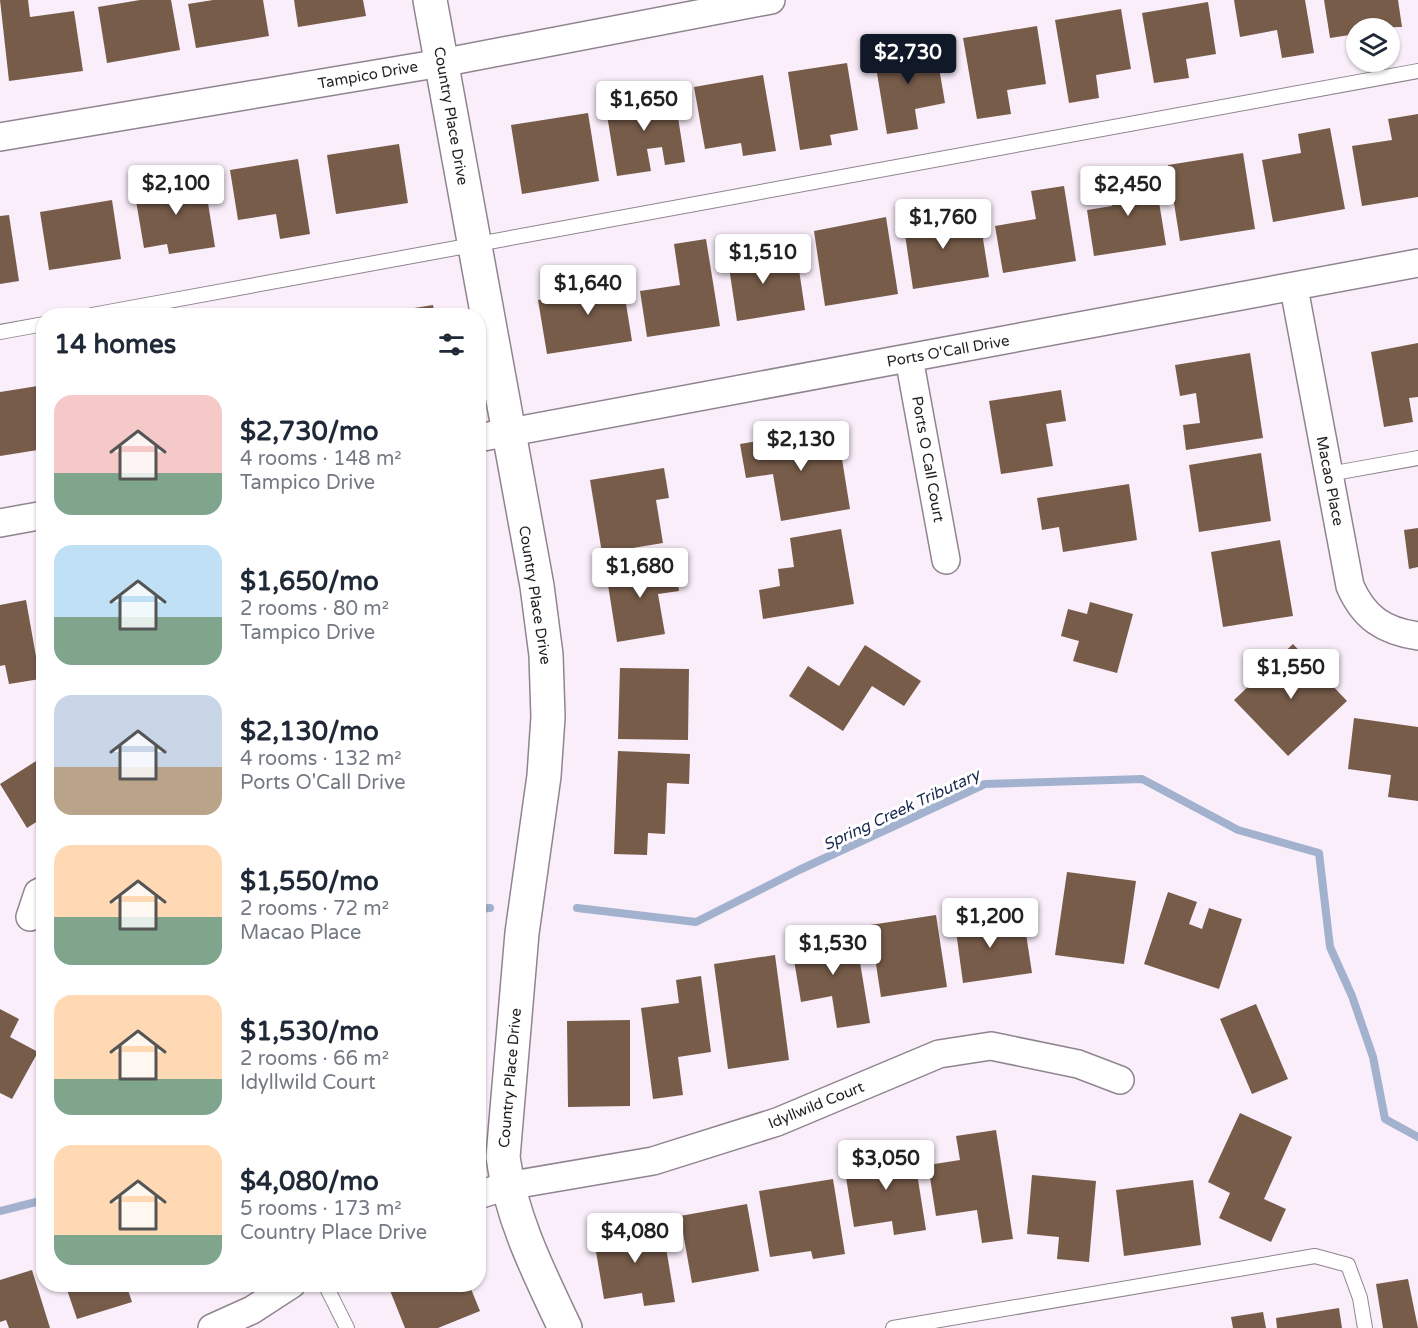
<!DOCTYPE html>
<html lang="en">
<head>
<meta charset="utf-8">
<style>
	body { margin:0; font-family:"Varela Round",sans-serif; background:#f2f2f3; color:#1f2937; height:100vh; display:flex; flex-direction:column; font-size:22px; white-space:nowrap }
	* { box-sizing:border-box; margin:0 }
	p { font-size:20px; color:#747a83 }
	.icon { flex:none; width:33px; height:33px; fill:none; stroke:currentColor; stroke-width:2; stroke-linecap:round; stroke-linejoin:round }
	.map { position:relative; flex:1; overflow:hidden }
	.side { position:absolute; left:36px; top:308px; width:450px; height:984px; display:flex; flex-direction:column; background:#fff; border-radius:24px; box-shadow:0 2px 4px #0004 }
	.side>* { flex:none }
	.fabs { position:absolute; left:1346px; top:18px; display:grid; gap:12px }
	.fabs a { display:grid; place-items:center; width:54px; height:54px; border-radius:50%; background:#fff; box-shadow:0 2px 4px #0004; font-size:30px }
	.price { position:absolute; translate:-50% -51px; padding:0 14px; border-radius:6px; background:#fff; color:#222; font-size:20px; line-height:39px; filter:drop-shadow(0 2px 3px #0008) }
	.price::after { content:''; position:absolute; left:50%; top:36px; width:18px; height:14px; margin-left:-9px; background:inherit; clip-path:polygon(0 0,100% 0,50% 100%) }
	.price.on { background:#111827; color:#fff }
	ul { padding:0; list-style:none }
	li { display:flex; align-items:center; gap:18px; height:150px; padding:0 18px }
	li span { display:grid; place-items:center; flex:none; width:168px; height:120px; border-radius:18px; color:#555 }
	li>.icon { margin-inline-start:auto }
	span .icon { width:72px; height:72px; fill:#fffc; stroke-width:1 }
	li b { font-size:26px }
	h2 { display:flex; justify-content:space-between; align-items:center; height:72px; padding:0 18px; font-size:26px }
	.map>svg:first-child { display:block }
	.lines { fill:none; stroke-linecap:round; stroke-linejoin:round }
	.stream { stroke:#a2b1ce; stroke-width:8 }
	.building { fill:#775c4a }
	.service-casing { stroke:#8f848f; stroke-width:16 }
	.minor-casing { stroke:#8f848f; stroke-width:30 }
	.tertiary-casing { stroke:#8f848f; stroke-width:36 }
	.service { stroke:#fff; stroke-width:14 }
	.minor { stroke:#fff; stroke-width:27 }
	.tertiary { stroke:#fff; stroke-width:33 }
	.labels { text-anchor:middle; stroke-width:6; stroke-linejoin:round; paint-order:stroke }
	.street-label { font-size:15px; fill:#211d21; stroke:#fff }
	.water-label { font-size:16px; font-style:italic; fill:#182950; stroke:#fff }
</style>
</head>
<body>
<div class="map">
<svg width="1418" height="1328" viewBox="0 0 1418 1328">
	<rect width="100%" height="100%" fill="#faeefa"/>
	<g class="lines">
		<path class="stream" d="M577 908 696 922 799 870 985 784 1142 779 1238 830 1319 853 1330 947 1352 996 1373 1057 1385 1119 1418 1137
			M478 909 490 908
			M0 1211 44 1200"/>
	</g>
	<path class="building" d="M0 0H28L30 17 74 11 83 71 9 81Z
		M140 0H171L180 50 107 63 98 7Z
		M213 0H263L269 36 196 48 188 4Z
		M294 0H363L366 16 298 27Z
		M1234 0H1305L1314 53 1282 58 1277 30 1240 37Z
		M1324 0H1398L1402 27 1356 28V34L1330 38Z
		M1208 2 1216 54 1186 59 1189 78 1154 83 1142 13Z
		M1121 9 1131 69 1096 75 1099 98 1069 103 1055 20Z
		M1037 26 1046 84 1007 90 1011 114 977 119 963 38Z
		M935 44 945 103 915 109 918 129 887 134 874 55Z
		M847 63 858 130 830 135 832 145 800 150 788 72Z
		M763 75 776 151 743 156 741 143 705 149 694 87Z
		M674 92 685 162 665 165 662 147 647 149 651 171 617 176 605 103Z
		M588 113 599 181 522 194 511 125Z
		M1418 114V197L1362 206 1352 146 1392 140 1388 119Z
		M1330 128 1345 209 1273 222 1262 160 1301 153 1298 134Z
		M399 144 408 203 336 214 327 155Z
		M1243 153 1255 229 1180 241 1168 165Z
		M298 159 310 234 280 239 276 214 238 220 230 170Z
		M1154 171 1166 245 1094 256 1087 210 1112 206 1107 179Z
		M204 178 215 247 169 254 167 244 144 248 134 189Z
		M1064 186 1076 261 1003 273 995 226 1036 219 1031 191Z
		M112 200 121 259 49 270 40 212Z
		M945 207 949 231 981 226 989 277 913 289 902 214Z
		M9 215 19 281 0 284V216Z
		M886 217 898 294 825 306 814 231Z
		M706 239 720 326 647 337 640 291 680 285 674 244Z
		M755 243 759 269 798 263 805 310 737 321 726 247Z
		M620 266 632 341 547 354 538 300 598 290 594 270Z
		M433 305 435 315H376V314Z
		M1418 343V397L1409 398 1413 422 1384 427 1371 352Z
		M1250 353 1263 438 1186 450 1183 425 1200 423 1196 393 1180 396 1175 365Z
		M44 385V449L0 456V392Z
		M1061 390 1066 421 1046 424 1053 466 1001 474 989 401Z
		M837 428 850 509 781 521 773 474 746 478 740 444Z
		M1261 453 1271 521 1199 532 1189 465Z
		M664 468 669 498 656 500 663 543 602 553 590 480Z
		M1129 484 1137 540 1063 552 1059 527 1042 530 1037 498Z
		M1418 528V567L1409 569 1404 530Z
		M841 529 854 604 763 619 759 590 780 586 778 569 794 567 790 538Z
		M1280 540 1293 616 1223 627 1211 552Z
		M674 561 679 591 658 594 665 634 617 642 606 572Z
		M26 600 40 679 9 684 5 665 0 666V605Z
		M1090 602 1133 614 1117 673 1073 661 1079 641 1061 636 1068 609 1087 614Z
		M1293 644 1347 701 1288 756 1234 700Z
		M865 645 921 681 904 706 872 686 843 731 789 696 808 666 839 686Z
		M620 668 689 669 688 740 618 739Z
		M1354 718 1418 727V801L1388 797 1391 775 1348 769Z
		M618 751 690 754 689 784 667 783 665 834 648 833 647 855 614 854Z
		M44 756V817L27 828 0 784Z
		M1067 872 1136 881 1124 964 1055 955Z
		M1168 892 1197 902 1189 924 1202 929 1209 908 1242 919 1219 989 1144 964Z
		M988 910 991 932 1025 927 1032 973 963 983 954 916Z
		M936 915 947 987 881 997 870 925Z
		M855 932 870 1023 837 1028 832 996 801 1002 791 942Z
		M775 955 789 1060 728 1069 714 964Z
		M701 976 711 1052 678 1057 683 1095 653 1099 641 1008 679 1003 676 980Z
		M1256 1004 1288 1079 1252 1094 1220 1019Z
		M0 1009 19 1019 10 1037 38 1052 12 1099 0 1093Z
		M630 1020V1106L568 1107 567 1021Z
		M1240 1113 1292 1137 1264 1199 1286 1209 1271 1242 1219 1218 1230 1193 1208 1182Z
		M996 1130 1013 1239 982 1243 977 1210 936 1216 928 1165 960 1160 956 1136Z
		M913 1148 926 1230 894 1235 892 1221 854 1227 843 1159Z
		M1032 1175 1096 1181 1089 1262 1057 1259 1059 1237 1027 1234Z
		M833 1179 845 1254 813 1259 811 1251 770 1257 759 1191Z
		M1193 1180 1201 1245 1124 1256 1116 1190Z
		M747 1204 759 1271 692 1283 680 1216Z
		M662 1223 675 1302 644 1306 642 1293 604 1299 593 1234Z
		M32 1270 50 1328H9L6 1320 0 1322V1280Z
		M1408 1279 1418 1328H1383L1376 1284Z
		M65 1284H126L132 1302 77 1319Z
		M399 1284H469L480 1311 438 1328H405L389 1288Z
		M1339 1308 1342 1328H1277L1276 1318Z
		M1263 1312 1266 1328H1233L1231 1317Z"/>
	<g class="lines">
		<defs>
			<path id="service" d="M92 315 1418 71
				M0 332 44 324
				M1329 474 1418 458
				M325 1284 347 1328
				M893 1328 1315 1256 1348 1265 1360 1298 1365 1328"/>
			<path id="minor" d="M0 137 441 63 771 0
				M1294 288 1350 586C1364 618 1384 631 1418 636
				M909 358 946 560
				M478 438 1418 263
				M0 523 44 515
				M30 917 38 893 44 890
				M478 1195 507 1186 653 1161 777 1122 939 1054 991 1046 1078 1064 1120 1080
				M212 1328 252 1310 292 1284"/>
			<path id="tertiary" d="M430 0 537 586 546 655 548 717 544 776 522 933 503 1157C511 1218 539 1273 565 1328"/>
		</defs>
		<use href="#service" class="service-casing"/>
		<use href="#minor" class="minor-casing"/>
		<use href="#tertiary" class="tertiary-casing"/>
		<use href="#service" class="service"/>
		<use href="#minor" class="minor"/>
		<use href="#tertiary" class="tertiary"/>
	</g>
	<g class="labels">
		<g class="street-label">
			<text transform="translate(368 75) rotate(-10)" y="5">Tampico Drive</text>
			<text transform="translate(451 116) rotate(80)" y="5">Country Place Drive</text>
			<text transform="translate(948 351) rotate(-10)" y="5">Ports O'Call Drive</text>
			<text transform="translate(928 459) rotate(80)" y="5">Ports O Call Court</text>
			<text transform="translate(1330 481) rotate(79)" y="5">Macao Place</text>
			<text transform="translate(535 595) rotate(81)" y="5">Country Place Drive</text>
			<text transform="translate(510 1078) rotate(-85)" y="5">Country Place Drive</text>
			<text transform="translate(816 1105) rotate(-22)" y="5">Idyllwild Court</text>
		</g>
		<g class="water-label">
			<text transform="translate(901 809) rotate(-25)" y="6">Spring Creek Tributary</text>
		</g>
	</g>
</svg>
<div class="fabs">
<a><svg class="icon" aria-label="layers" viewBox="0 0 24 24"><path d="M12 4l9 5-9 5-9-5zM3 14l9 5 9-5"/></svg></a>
</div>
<b class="price on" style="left:908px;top:85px">$2,730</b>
<b class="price" style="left:644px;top:132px">$1,650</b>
<b class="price" style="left:176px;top:216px">$2,100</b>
<b class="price" style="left:1128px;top:217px">$2,450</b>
<b class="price" style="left:943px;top:250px">$1,760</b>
<b class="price" style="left:763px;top:285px">$1,510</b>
<b class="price" style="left:588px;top:316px">$1,640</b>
<b class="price" style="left:801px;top:472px">$2,130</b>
<b class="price" style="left:640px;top:599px">$1,680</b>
<b class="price" style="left:1291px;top:700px">$1,550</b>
<b class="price" style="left:990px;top:949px">$1,200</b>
<b class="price" style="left:833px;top:976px">$1,530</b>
<b class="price" style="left:886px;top:1191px">$3,050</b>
<b class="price" style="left:635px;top:1264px">$4,080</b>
<section class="side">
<h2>14 homes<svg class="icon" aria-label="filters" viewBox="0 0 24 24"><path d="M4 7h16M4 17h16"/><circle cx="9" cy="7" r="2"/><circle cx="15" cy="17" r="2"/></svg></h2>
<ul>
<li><span style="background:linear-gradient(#f6c9c9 65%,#7fa58c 0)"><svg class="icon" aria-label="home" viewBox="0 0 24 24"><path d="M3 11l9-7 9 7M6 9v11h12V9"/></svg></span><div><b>$2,730/mo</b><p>4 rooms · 148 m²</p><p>Tampico Drive</p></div></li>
<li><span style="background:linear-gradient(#bfe0f5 60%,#7fa58c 0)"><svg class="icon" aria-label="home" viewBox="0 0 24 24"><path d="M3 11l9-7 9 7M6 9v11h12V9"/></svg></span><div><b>$1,650/mo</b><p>2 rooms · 80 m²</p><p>Tampico Drive</p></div></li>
<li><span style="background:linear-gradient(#c9d6e8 60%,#b9a48a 0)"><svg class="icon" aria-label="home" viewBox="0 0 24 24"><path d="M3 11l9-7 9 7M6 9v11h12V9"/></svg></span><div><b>$2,130/mo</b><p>4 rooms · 132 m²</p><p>Ports O'Call Drive</p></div></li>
<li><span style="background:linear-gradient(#ffd9b3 60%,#7fa58c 0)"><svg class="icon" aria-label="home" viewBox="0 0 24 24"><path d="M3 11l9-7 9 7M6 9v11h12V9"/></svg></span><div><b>$1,550/mo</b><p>2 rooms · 72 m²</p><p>Macao Place</p></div></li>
<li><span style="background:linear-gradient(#ffd9b3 70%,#7fa58c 0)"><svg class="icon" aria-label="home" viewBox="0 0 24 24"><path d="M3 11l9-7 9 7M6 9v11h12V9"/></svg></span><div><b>$1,530/mo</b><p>2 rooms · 66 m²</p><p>Idyllwild Court</p></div></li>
<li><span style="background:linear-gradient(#ffd9b3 75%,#7fa58c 0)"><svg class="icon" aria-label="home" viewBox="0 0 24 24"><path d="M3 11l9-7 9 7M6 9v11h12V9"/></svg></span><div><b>$4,080/mo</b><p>5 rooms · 173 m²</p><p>Country Place Drive</p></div></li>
</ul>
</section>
</div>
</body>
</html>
